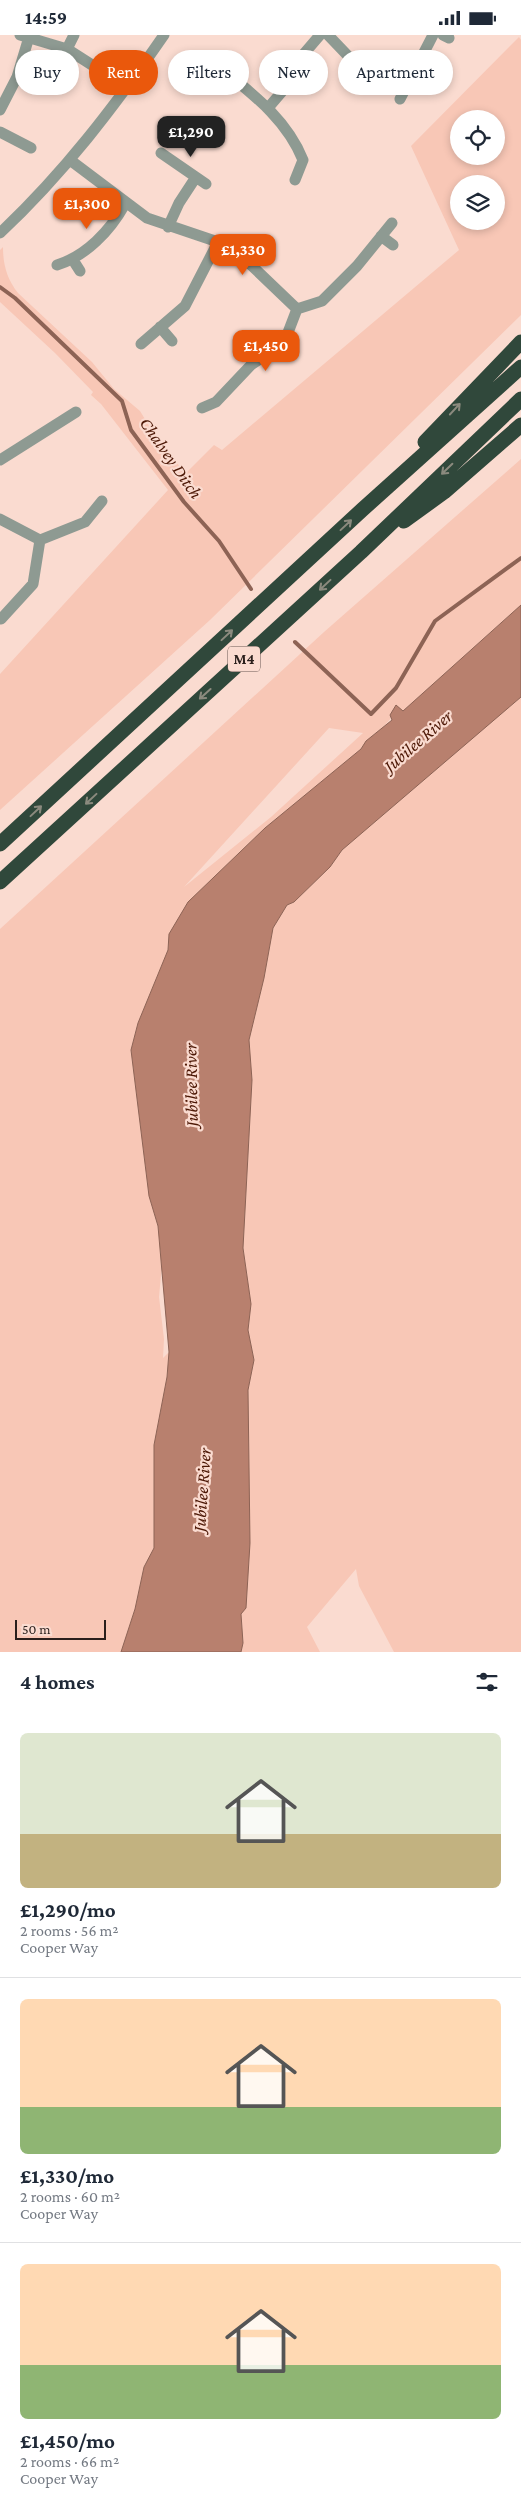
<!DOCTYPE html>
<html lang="en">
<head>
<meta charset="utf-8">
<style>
	body { margin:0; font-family:"Crimson Pro",serif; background:#f2f2f3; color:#1f2937; height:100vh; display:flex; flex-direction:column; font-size:19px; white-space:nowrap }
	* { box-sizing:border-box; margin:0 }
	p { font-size:16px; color:#747a83 }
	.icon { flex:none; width:28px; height:28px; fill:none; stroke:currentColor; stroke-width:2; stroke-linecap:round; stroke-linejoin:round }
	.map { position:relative; height:1617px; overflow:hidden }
	.side { display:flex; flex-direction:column; background:#fff; flex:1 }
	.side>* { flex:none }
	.top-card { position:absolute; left:15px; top:15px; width:491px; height:45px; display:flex; gap:10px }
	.tools { position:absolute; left:450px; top:75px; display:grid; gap:10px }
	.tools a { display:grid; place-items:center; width:55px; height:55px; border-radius:50%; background:#fff; box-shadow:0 2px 8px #0003; font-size:25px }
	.scale { position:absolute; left:15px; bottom:12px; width:91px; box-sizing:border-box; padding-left:5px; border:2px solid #2a1f1c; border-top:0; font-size:14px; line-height:18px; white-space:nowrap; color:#2a1f1c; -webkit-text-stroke:4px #fadbd0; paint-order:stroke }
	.price { position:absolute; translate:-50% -42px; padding:0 11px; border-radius:10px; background:#ea580c; color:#fff; font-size:16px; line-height:32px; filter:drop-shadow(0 1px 2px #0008) }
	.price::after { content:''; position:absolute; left:50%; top:30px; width:15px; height:11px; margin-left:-8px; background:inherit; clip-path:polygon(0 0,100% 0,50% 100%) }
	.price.active { background:#222; color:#fff }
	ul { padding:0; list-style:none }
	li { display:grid; align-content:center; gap:10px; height:265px; padding:0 20px }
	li+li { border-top:1px solid #e0e1e3 }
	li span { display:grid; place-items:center; height:155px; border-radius:8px; color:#555 }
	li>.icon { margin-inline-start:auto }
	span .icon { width:90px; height:90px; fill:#fffc; stroke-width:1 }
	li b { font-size:21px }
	h2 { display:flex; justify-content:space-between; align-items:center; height:60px; padding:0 20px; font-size:21px }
	.chip { padding:0 18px; border-radius:22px; background:#fff; box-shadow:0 2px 8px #0003; font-size:18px; line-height:45px }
	.chip.active { background:#ea580c; color:#fff }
	.status { display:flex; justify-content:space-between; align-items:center; height:35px; padding:0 25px; background:#fff; direction:ltr }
	.status svg { height:14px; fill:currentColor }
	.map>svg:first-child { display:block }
	.green { fill:#f8c7b6; fill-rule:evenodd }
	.water { fill:#b8806e; stroke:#8d6355 }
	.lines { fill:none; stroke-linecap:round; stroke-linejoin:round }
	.stream { stroke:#8d6355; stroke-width:4 }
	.street { stroke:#8e9a92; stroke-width:11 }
	.highway { stroke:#30483b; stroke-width:15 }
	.oneway { stroke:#8b8a7e }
	.labels { text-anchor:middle; stroke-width:4.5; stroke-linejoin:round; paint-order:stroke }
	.shield { fill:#fadbd0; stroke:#685752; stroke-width:1 }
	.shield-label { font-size:15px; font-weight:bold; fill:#2a1f1c }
	.water-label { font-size:18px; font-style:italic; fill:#4c1705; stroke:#fadbd0 }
</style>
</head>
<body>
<div class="status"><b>14:59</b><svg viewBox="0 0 49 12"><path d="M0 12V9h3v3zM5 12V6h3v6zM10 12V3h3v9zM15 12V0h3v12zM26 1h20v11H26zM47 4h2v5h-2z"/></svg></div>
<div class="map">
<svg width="521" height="1617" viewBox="0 0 521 1617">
	<rect width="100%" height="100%" fill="#fadbd0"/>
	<path class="green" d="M519 2 521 5V280L210 585 0 775V639L168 455 101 369 91 360 93 357 55 318 0 267V215L3 212C3 230 7 244 18 258L92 327 114 354 140 376 162 412 186 438 214 410 222 415 459 215 411 111ZM459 84H496V121H459ZM459 149H496V186H459Z
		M521 424V570L403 676 396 671C390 694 373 695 361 714L265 793 169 899 168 915 138 988 131 1015 149 1160 158 1191 162 1229 159 1262 164 1304 163 1323 169 1317 167 1342 154 1410V1513L144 1532 135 1574 121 1617H0V894L324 597ZM329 693 363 698 271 782 184 852Z
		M521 662V1617H394L359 1551 356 1534 307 1592 320 1617H241L243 1608 241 1579 248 1355 254 1325 248 1295 251 1269 243 1213 252 1045 249 1005 264 943 273 893 287 870 294 867 330 832 342 815Z"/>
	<path class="water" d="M521 570V662L342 815 330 832 294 867 287 870 273 893 264 943 249 1005 252 1045 243 1213 251 1269 248 1295 254 1325 248 1355 250 1508 246 1573 241 1579 243 1608 241 1617H121L135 1574 144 1532 154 1513V1410L167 1342 169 1317 158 1191 149 1161 131 1015 138 988 168 915 169 899 188 867 265 793 361 714 366 706 392 685 390 680 396 670 403 676Z"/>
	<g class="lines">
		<path class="stream" d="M0 252 15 263 122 366 131 395 184 467 219 506 251 554
			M295 607 371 679 396 653 435 586 521 523"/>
		<path class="street" d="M20 0 67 14 128 53
			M328 0 350 23 403 57
			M443 0 449 3
			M67 14 74 0
			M222 34C254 60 287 85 303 125L295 145
			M400 64 433 0
			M268 73 286 52 302 21 320 0
			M0 75 17 42 29 2
			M0 97 31 113
			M161 118 206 149
			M70 125 147 183 218 207 231 215 250 229 297 274 322 266 357 231 392 188
			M168 192 179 168 196 142
			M0 198C63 139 115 71 164 0
			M381 201 393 210
			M73 225 80 236
			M57 230C86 221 110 196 125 169
			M160 292 172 306
			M141 309 185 271 218 207
			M202 373 216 367 251 330 284 308 297 274
			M0 425 76 377
			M0 484 40 505
			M1 584 33 549 40 505 85 487 102 466"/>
		<path class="highway" d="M425 407 521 307
			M404 486 444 457 521 390
			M0 809 363 474 521 332
			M0 847 361 517 521 364"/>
	</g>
	<defs><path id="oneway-shaft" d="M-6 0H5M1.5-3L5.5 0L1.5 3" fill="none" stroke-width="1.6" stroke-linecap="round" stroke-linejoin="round" transform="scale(1.25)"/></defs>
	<g class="oneway">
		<use href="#oneway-shaft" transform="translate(455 374) rotate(-47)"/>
		<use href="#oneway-shaft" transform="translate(447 434) rotate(136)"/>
		<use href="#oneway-shaft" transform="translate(346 490) rotate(-43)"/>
		<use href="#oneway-shaft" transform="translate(325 550) rotate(137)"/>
		<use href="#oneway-shaft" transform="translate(227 600) rotate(-43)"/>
		<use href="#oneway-shaft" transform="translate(205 659) rotate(138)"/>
		<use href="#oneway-shaft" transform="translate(91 764) rotate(137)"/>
		<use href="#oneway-shaft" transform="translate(36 776) rotate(-43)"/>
	</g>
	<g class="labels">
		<rect class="shield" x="228" y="611.5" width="32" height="25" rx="4"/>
		<g class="shield-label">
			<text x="244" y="629">M4</text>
		</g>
		<g class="water-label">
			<text transform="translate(171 423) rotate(55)" y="6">Chalvey Ditch</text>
			<text transform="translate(418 706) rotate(-41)" y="6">Jubilee River</text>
			<text transform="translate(191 1050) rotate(-91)" y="6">Jubilee River</text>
			<text transform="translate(202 1455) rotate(-86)" y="6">Jubilee River</text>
		</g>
	</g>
</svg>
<div class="tools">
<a><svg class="icon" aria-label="locate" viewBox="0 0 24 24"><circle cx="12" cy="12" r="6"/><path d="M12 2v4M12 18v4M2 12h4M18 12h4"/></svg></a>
<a><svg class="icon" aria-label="layers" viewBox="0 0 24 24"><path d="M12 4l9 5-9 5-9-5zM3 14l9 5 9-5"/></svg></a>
</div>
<div class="scale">50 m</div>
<b class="price active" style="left:191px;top:123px">£1,290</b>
<b class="price" style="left:87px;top:195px">£1,300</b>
<b class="price" style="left:243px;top:241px">£1,330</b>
<b class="price" style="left:266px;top:337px">£1,450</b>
<div class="top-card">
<a class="chip">Buy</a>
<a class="chip active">Rent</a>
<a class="chip">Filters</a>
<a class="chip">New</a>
<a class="chip">Apartment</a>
</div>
</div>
<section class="side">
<h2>4 homes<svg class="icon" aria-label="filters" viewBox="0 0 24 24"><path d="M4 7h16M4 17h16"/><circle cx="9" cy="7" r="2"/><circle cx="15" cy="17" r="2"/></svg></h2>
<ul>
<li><span style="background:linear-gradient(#dfe7d0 65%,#c2b280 0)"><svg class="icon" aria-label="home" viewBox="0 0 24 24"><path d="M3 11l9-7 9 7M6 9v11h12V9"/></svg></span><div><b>£1,290/mo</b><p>2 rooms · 56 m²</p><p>Cooper Way</p></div></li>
<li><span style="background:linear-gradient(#ffd9b3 70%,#8fb573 0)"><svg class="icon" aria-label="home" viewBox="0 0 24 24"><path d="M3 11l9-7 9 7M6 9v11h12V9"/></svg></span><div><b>£1,330/mo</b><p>2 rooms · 60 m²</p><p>Cooper Way</p></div></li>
<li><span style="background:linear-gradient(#ffd9b3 65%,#8fb573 0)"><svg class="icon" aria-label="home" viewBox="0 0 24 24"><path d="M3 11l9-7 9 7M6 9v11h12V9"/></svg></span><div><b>£1,450/mo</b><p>2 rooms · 66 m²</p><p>Cooper Way</p></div></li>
</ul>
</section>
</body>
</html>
